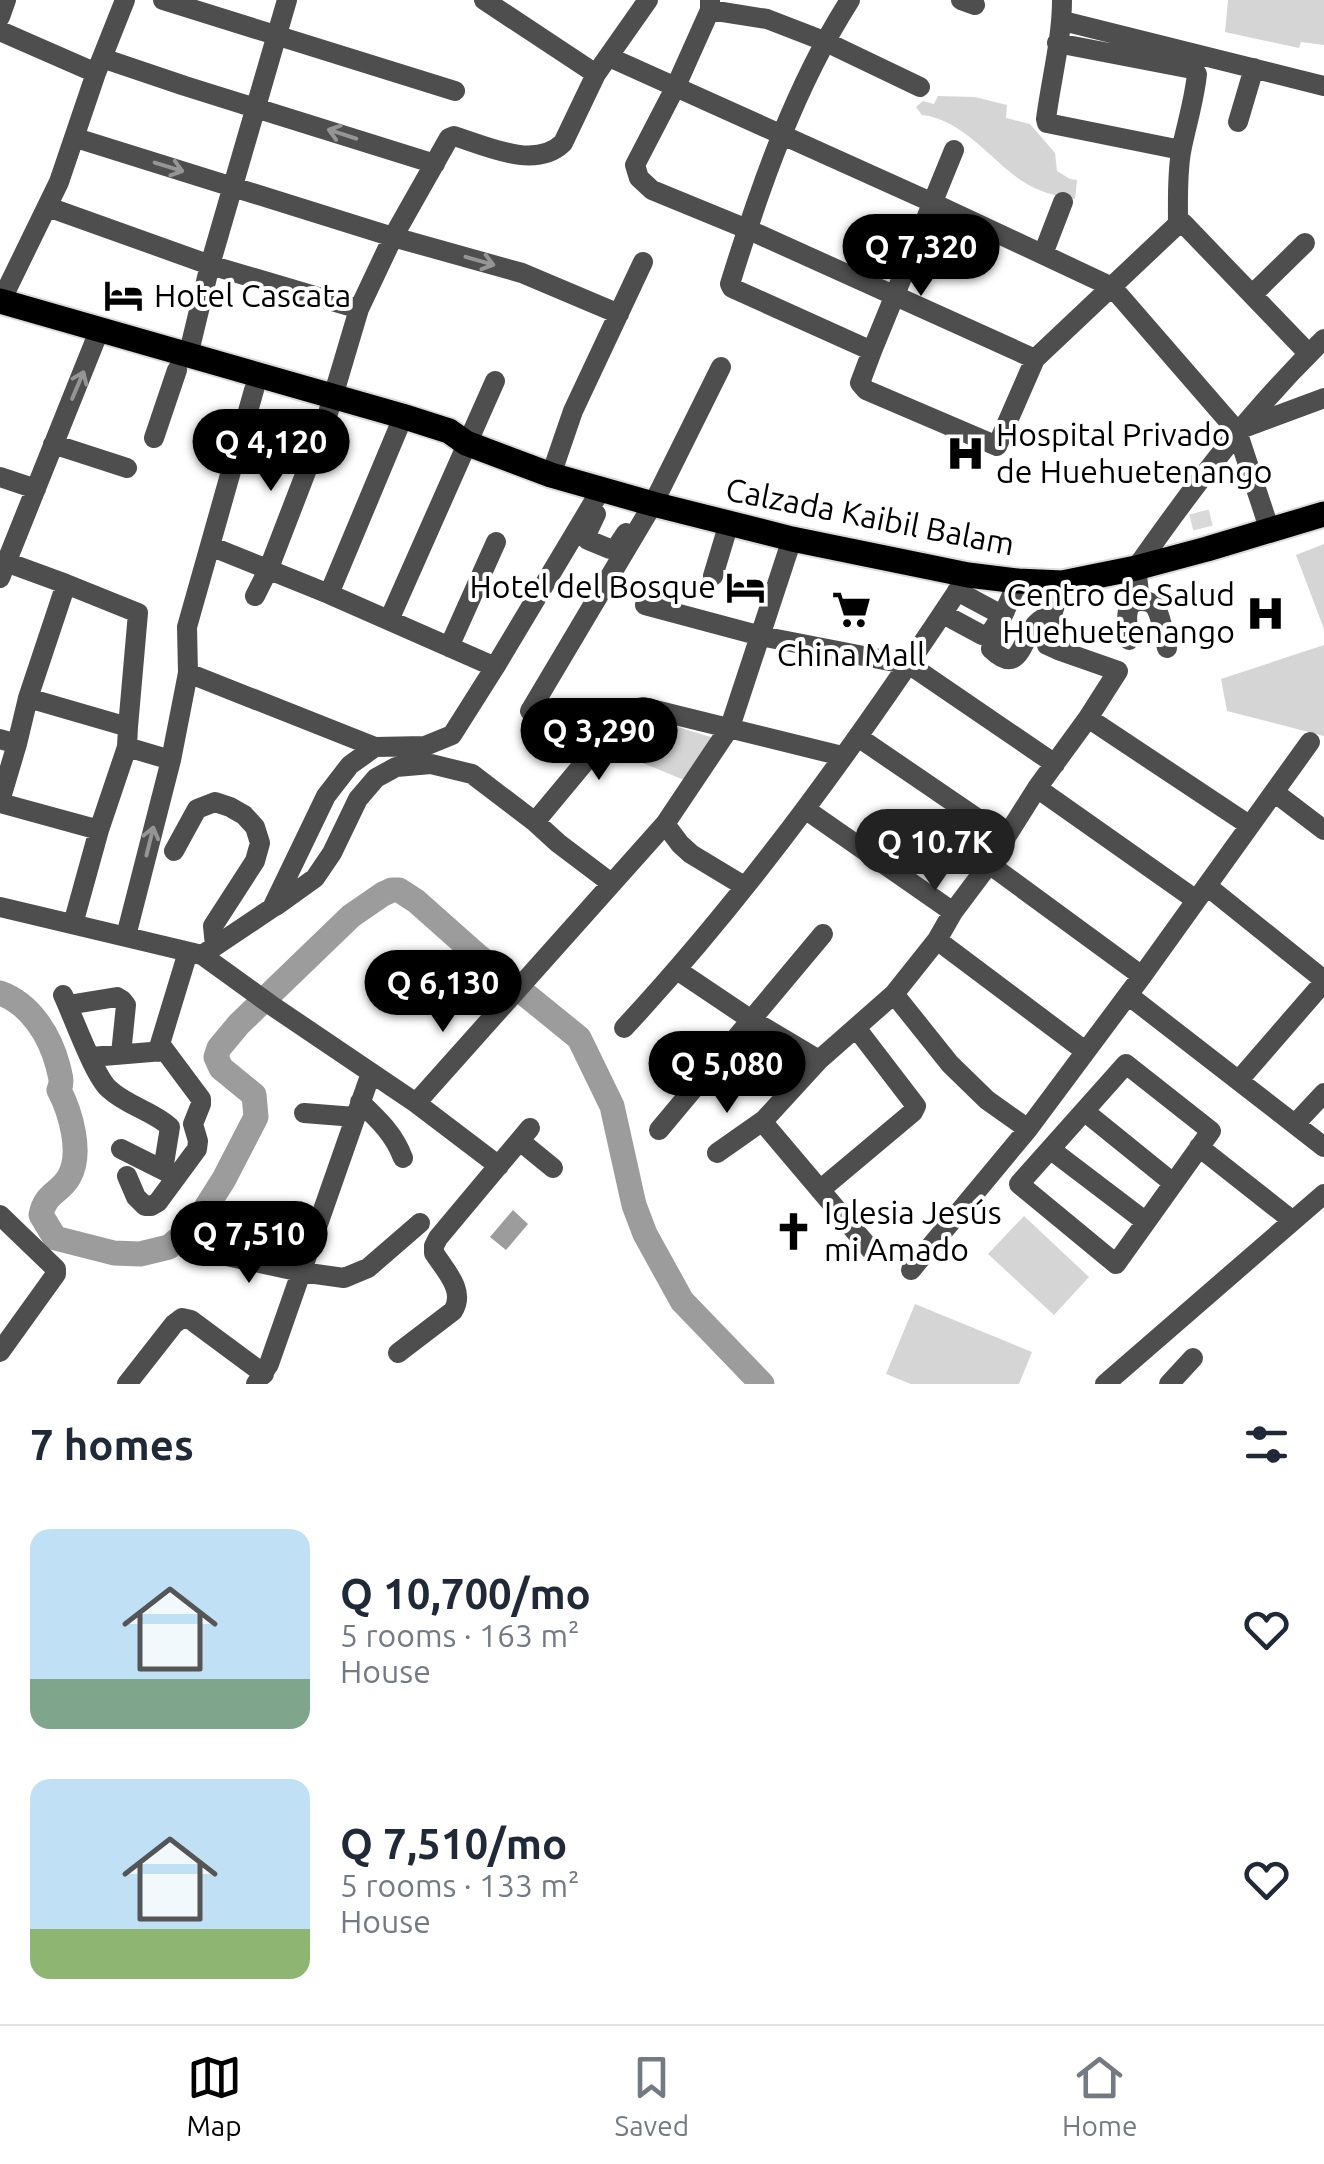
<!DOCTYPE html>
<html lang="en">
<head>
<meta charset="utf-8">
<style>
	body { margin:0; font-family:Ubuntu,sans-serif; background:#f2f2f3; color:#1f2937; height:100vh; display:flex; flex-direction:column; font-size:38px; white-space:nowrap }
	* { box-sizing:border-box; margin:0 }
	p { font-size:32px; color:#747a83 }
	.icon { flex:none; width:55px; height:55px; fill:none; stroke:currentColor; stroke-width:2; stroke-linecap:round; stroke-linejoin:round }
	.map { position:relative; height:1384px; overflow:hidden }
	.drawer { display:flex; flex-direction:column; background:#fff; flex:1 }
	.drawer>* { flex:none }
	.price { position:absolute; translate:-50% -85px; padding:0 22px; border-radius:35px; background:#000; color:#fff; font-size:32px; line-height:65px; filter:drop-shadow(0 2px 5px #0008) }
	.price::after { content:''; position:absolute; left:50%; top:60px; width:30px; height:22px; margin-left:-15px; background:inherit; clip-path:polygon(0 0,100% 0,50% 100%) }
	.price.active { background:#222; color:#fff }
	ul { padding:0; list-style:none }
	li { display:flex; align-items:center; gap:30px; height:250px; padding:0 30px }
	li span { display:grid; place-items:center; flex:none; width:280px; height:200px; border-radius:20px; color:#555 }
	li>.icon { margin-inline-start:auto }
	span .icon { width:120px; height:120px; fill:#fffc; stroke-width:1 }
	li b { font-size:42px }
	h2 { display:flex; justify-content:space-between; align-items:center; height:120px; padding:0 30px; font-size:42px }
	.tabs { display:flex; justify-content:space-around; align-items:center; height:140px; border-top:2px solid #e0e1e3; background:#fff; font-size:28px; color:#747a83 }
	.tabs a { display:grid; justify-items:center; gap:5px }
	.tabs .active { color:#000 }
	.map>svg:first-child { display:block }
	.park { fill:#d5d5d5 }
	.water { fill:#9c9c9c }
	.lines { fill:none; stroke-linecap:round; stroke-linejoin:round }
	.river { stroke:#9c9c9c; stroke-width:25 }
	.minor-tunnel { stroke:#d9d9d9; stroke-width:20; stroke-dasharray:20 10; stroke-linecap:butt }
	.major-casing { stroke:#dbdbdb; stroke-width:29 }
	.minor { stroke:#4e4e4e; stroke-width:20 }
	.major { stroke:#000; stroke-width:25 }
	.oneway { stroke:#959595 }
	.labels { text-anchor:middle; stroke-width:8; stroke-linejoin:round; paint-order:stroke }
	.poi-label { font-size:32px; fill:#000; stroke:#fff; text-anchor:start }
	.street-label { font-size:32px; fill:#000; stroke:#fff }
</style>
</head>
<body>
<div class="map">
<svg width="1324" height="1384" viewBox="0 0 1324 1384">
	<rect width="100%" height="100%" fill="#fff"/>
	<path class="park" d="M1228 0H1324V45L1301 42 1299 48 1225 32Z
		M938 96 975 97 1007 105 1006 118 1030 124 1055 153 1057 171 1070 179 1077 180 1075 199C1055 196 1039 192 1022 181 991 160 962 119 922 115L916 107 923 101 934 104Z
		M1324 544V629L1296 555Z
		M1324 645V736L1227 711 1221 679Z
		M635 714 714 738 689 782 611 750Z
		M1024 1216 1089 1277 1054 1315 988 1254Z
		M915 1304 1032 1352 1019 1384H911L886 1374Z"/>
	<path class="water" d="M513 1210 528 1224 506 1250 490 1237Z"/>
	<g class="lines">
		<path class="river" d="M0 993C31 1004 50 1036 58 1066 60 1076 63 1080 59 1090 70 1111 83 1153 69 1177 60 1193 45 1193 41 1215L55 1238 114 1253 140 1254 169 1247 195 1225 224 1179 256 1117 254 1095 221 1068 216 1057 219 1048 239 1024 351 916 383 894 392 890H399L416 901 478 956 579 1038 612 1106 634 1205 645 1234 682 1301 762 1384"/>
		<path class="minor-tunnel" d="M1199 512 1203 528"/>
		<defs>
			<path id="major" d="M0 301 402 416 449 431 466 443 551 475 653 504 792 539 968 575 1018 581 1062 583 1136 568 1207 549 1324 514"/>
		</defs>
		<use href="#major" class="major-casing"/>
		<path class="minor" d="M163 0 455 91
			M484 0 596 74
			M710 0V10L676 86 635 165 639 178 652 190 747 229 1035 359
			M850 0C795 86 760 187 730 284L732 288 872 351
			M961 0 975 5
			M1062 0C1062 39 1051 80 1046 119L1047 123 1181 150
			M710 10 767 19 824 41 920 87
			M0 17 6 0
			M1063 21 1324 86
			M0 31 96 73
			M1057 43 1192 69 1197 74C1194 102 1186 126 1181 152 1177 176 1178 200 1178 224
			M609 57 931 202 1112 287 1237 431 1270 531
			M102 58 185 86 435 164
			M1238 122 1254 68
			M76 138 393 237 522 273 619 314
			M954 150 872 351 860 383 866 390 997 446 1035 359 1178 224 1183 223 1309 354
			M48 207 210 265 359 309
			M1043 254 1063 202
			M1252 295 1305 243
			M1 301 59 182 96 73 125 0
			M188 356 210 265 287 0
			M1241 429 1324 398
			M154 438 177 370
			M53 444 127 468
			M551 475 573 411 643 262
			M0 477 36 489
			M596 514 587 533 588 540 610 549 616 548 626 533
			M210 546 329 594 495 667
			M6 562 66 584 28 698
			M713 576 729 523
			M0 578 99 331
			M1018 581 993 638 991 649C1017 674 1020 648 1032 629 1037 621 1044 617 1053 613
			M66 584 138 613 128 727
			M329 594 398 429
			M255 596 269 568 326 420 359 309 393 237 449 138 454 136C486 146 535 170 563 143L596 74 648 0
			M1140 600 1136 568C1195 484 1251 410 1324 339
			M645 605 761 636 910 665 1055 764
			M943 614 982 635H989L999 620 998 613 957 591
			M389 620 495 381
			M1129 640C1128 627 1121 600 1142 601 1148 601 1153 603 1156 608 1162 619 1164 636 1167 648
			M449 647 496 542
			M188 673 375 747
			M530 711 653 504 721 367
			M1088 718 1249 825
			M858 737 1006 838
			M0 739 17 744 28 698 128 727 127 747 171 760
			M1037 788 1196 900
			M1274 792 1324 830
			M0 801 17 744
			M0 803 99 830 127 747
			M805 809 953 912
			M535 822 624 715 633 709 643 707 842 756
			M665 824 680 844 691 854 744 886
			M174 851 197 809 215 802 230 807 244 815 255 827 260 843 255 861 213 926 215 946
			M989 864 1142 976
			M1207 886 1324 980
			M276 906 315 878 332 853 358 799 376 778 396 767 431 764 472 774 535 822 558 843 611 883
			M0 907 202 955 274 1007 416 1103 499 1166
			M73 924 99 830
			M126 936 171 760 188 673 187 627 254 390
			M937 940 1085 1051
			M202 955 272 908 326 796 350 765 375 747 425 746 452 735 495 667 602 488
			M677 970 750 1019 819 1060
			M894 994 950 1064 987 1100 1028 1129
			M63 995C73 1016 94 1076 109 1089 127 1106 153 1111 170 1127L163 1170
			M1128 995 1324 1147
			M68 1005 117 997 122 1000 126 1005 121 1054
			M624 1028C753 889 864 733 968 575
			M91 1057 163 1051
			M1126 1064 1211 1131 1116 1264 1019 1184Z
			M1239 1080 1324 982
			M360 1102C379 1120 394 1134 403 1158
			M416 1103 665 824 730 727 792 539
			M1084 1111 1173 1183
			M304 1113 355 1117
			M764 1120 766 1126 871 1250
			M1295 1124 1324 1093
			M659 1130 823 934
			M520 1141 553 1168
			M1199 1147 1293 1221
			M121 1149 175 1176
			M1050 1149 1146 1222
			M717 1153 764 1120 819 1060 894 994 937 940 953 912 989 864 1037 788 1088 718 1118 671 1058 650 1047 645 1045 637 1062 583
			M127 1176 136 1197 145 1206H151L158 1202 197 1149 198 1141 193 1124 201 1104V1099L160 1044 188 952
			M820 1190 913 1112 916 1106 857 1029
			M0 1215 56 1269V1274L0 1352
			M208 1252 301 1272 344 1278 368 1268 420 1223
			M911 1270 1028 1129 1142 976 1310 742
			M398 1353 453 1311C466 1291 445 1270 434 1253V1246L438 1238 530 1128
			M127 1384 174 1324 182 1318 191 1320 264 1374
			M256 1384 269 1364 371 1073
			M1105 1384 1324 1194
			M1169 1384 1193 1358"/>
		<use href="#major" class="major"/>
	</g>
	<defs><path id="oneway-shaft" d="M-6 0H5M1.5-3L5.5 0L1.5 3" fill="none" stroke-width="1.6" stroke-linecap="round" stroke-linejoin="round" transform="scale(2.5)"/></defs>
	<g class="oneway">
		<use href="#oneway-shaft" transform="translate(342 134) rotate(-162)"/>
		<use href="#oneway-shaft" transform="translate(169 167) rotate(17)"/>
		<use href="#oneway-shaft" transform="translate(480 261) rotate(16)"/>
		<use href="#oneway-shaft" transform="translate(78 385) rotate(-67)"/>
		<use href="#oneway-shaft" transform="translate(150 841) rotate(-76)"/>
	</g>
	<defs>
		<symbol id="hotel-bare" viewBox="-9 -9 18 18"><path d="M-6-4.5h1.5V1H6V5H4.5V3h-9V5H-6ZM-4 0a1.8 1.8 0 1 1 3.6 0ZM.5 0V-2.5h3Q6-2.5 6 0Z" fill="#000" stroke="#fff" stroke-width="2.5" paint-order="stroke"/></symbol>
		<symbol id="hospital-bare" viewBox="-9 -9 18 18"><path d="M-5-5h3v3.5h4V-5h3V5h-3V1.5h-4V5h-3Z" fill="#000" stroke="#fff" stroke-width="2.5" paint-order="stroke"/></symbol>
		<symbol id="supermarket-bare" viewBox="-9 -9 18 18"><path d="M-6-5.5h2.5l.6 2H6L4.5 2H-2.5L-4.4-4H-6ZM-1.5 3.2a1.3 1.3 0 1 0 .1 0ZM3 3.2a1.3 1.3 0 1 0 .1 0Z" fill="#000" stroke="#fff" stroke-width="2.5" paint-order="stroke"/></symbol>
		<symbol id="church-bare" viewBox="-9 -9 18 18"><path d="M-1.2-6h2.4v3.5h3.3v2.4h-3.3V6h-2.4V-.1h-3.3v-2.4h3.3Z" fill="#000" stroke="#fff" stroke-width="2.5" paint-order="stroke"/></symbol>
	</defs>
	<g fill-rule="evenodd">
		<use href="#hotel-bare" x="96" y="268" width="55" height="55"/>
		<use href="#hospital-bare" x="938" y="426" width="55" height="55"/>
		<use href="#hotel-bare" x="718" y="560" width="55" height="55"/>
		<use href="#supermarket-bare" x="824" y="582" width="55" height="55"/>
		<use href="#hospital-bare" x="1238" y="586" width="55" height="55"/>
		<use href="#church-bare" x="766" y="1204" width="55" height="55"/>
	</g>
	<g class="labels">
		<g class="poi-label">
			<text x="154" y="307">Hotel Cascata</text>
			<text x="996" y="446">Hospital Privado<tspan x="996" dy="37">de Huehuetenango</tspan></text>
			<text x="716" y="598" text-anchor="end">Hotel del Bosque</text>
			<text x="1235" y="606" text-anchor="end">Centro de Salud<tspan x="1235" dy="37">Huehuetenango</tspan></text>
			<text x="851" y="666" text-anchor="middle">China Mall</text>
			<text x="824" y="1224">Iglesia Jesús<tspan x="824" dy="37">mi Amado</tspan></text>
		</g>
		<g class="street-label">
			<text transform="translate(870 517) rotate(11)" y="11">Calzada Kaibil Balam</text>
		</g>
	</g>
</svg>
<b class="price" style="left:921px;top:299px">Q 7,320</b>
<b class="price" style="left:271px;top:494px">Q 4,120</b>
<b class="price" style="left:599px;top:783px">Q 3,290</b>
<b class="price active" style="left:935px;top:894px">Q 10.7K</b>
<b class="price" style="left:443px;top:1035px">Q 6,130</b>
<b class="price" style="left:727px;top:1116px">Q 5,080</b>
<b class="price" style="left:249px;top:1286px">Q 7,510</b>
</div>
<section class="drawer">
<h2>7 homes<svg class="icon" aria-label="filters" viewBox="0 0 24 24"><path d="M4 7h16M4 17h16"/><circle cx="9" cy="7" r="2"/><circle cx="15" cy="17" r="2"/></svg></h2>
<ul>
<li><span style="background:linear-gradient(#bfe0f5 75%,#7fa58c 0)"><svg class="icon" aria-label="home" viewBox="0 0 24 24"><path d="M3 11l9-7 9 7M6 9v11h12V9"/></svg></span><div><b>Q 10,700/mo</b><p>5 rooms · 163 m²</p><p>House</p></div><svg class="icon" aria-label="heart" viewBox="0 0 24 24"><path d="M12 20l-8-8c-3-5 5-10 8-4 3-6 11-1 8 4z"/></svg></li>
<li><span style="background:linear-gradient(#bfe0f5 75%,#8fb573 0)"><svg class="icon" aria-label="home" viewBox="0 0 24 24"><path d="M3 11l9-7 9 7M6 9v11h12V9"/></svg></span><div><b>Q 7,510/mo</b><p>5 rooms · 133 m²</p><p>House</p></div><svg class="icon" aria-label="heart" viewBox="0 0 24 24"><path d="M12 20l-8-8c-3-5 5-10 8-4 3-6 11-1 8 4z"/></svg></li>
</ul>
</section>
<nav class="tabs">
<a class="active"><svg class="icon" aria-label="map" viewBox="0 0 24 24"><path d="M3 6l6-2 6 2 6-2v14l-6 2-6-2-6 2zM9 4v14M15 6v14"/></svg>Map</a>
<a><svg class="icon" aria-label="saved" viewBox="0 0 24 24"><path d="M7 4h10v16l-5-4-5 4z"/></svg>Saved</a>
<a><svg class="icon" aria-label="home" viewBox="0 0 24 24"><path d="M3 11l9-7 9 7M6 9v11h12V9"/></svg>Home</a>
</nav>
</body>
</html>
